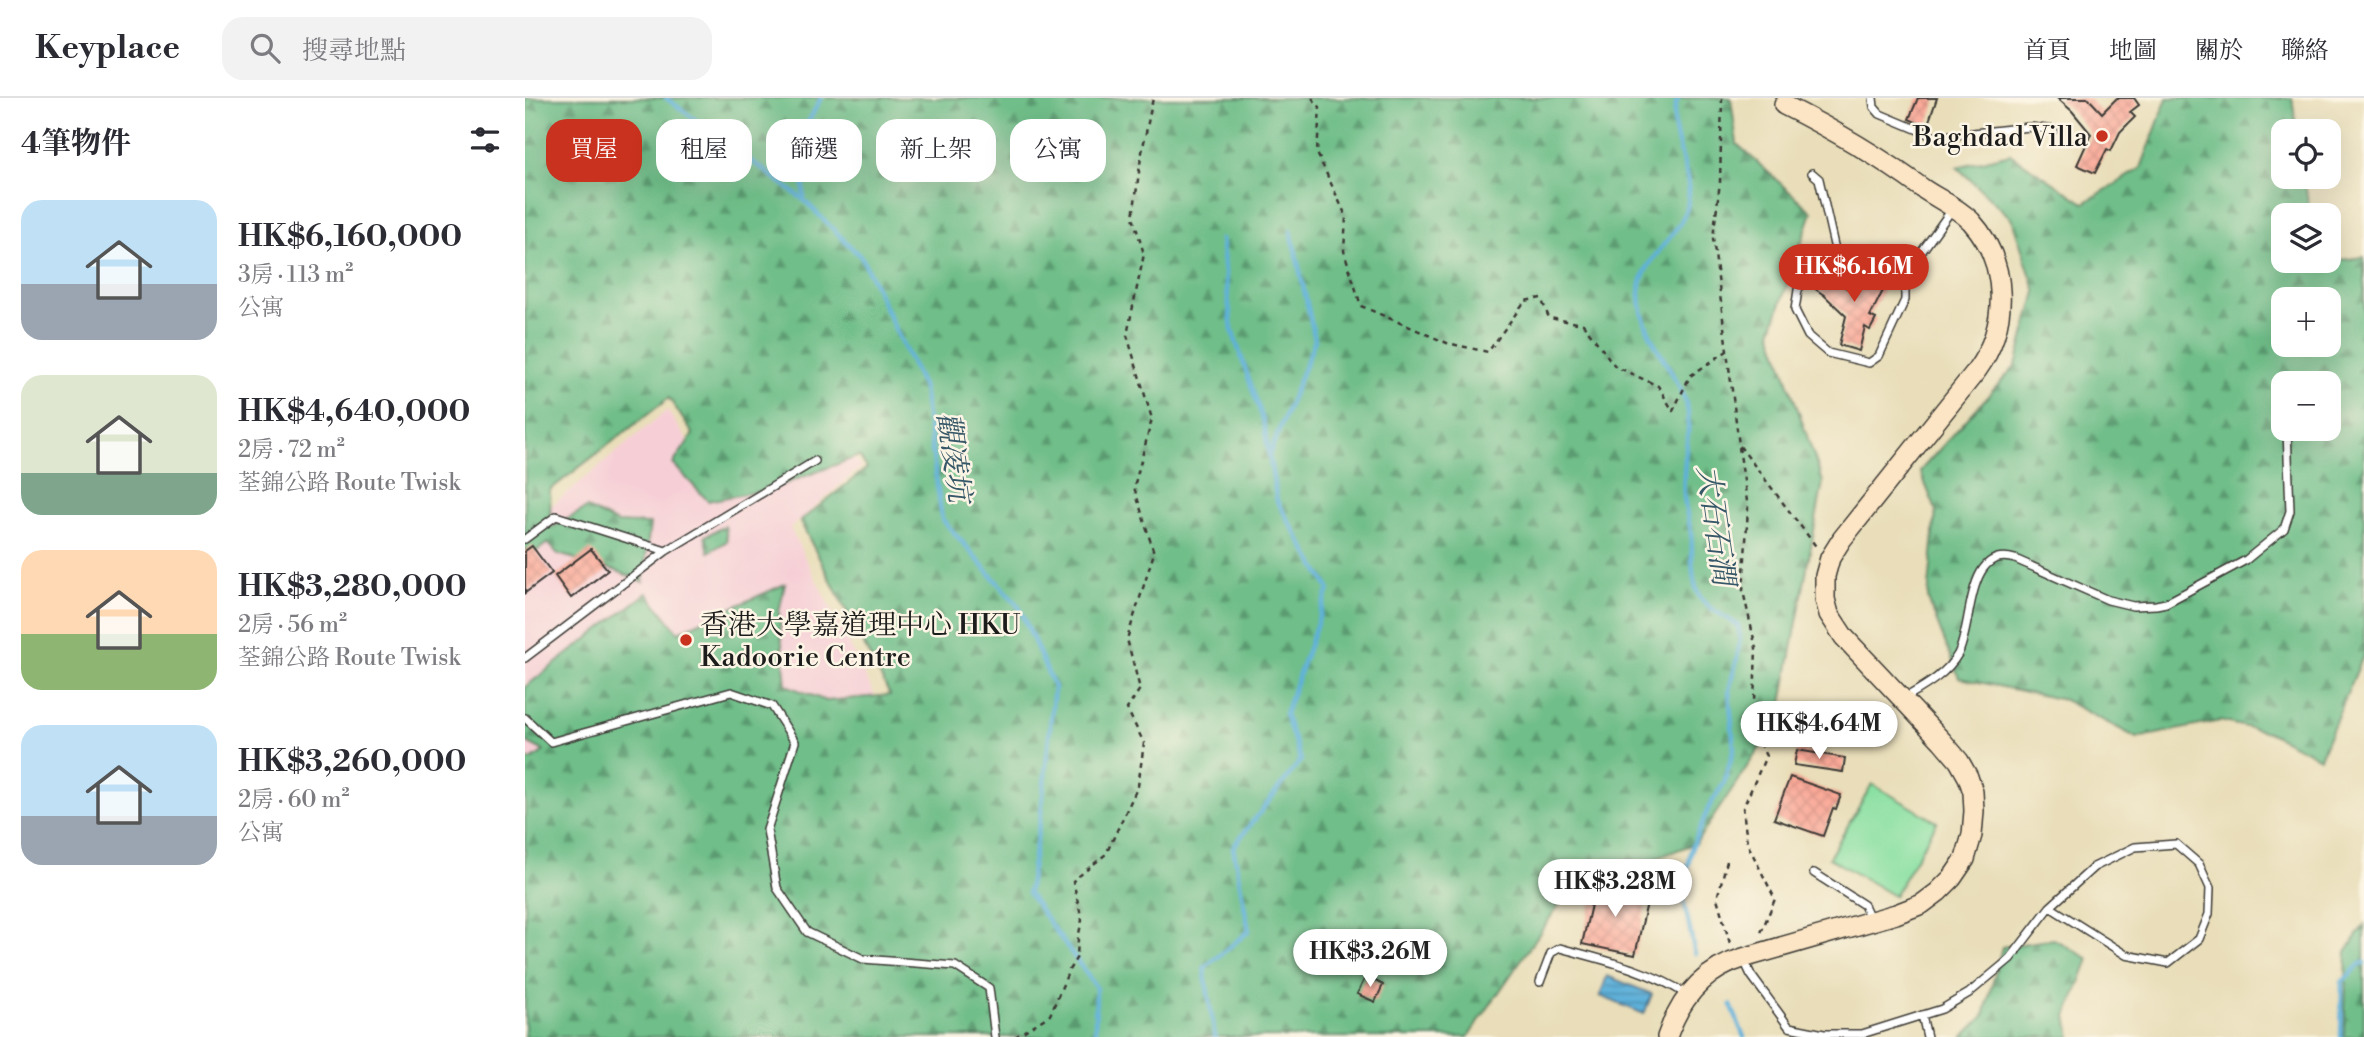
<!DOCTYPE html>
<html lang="zh-TW">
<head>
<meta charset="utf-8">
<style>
	body { margin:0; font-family:"Libre Bodoni","Noto Serif TC",serif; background:#f2f2f3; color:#2b2b33; height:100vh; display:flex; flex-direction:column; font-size:26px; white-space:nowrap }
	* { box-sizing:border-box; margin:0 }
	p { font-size:23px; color:#7c7c81 }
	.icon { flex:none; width:38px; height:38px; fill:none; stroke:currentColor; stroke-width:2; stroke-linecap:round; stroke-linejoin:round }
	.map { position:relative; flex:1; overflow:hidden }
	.drawer { display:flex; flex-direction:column; background:#fff; width:525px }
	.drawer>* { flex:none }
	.banner { position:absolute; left:21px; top:21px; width:665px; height:63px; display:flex; gap:14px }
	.buttons { position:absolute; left:1746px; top:21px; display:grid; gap:14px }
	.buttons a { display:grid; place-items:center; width:70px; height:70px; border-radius:14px; background:#fff; box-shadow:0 7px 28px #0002; font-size:35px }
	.price { position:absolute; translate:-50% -60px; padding:0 16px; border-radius:24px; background:#fff; color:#222; font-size:23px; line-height:46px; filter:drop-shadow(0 2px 4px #0008) }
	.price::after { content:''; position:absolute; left:50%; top:42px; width:21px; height:16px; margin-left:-10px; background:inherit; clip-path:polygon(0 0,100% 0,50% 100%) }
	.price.on { background:#c8321e; color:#fff }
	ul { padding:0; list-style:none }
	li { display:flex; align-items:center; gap:21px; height:175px; padding:0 21px }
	li span { display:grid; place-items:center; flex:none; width:196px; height:140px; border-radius:21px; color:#555 }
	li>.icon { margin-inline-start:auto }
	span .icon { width:84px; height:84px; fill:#fffc; stroke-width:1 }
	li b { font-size:30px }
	h2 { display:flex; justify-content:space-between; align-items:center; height:84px; padding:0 21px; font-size:30px }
	.chip { padding:0 24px; border-radius:21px; background:#fff; box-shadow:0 7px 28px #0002; font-size:24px; line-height:63px }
	.chip.on { background:#c8321e; color:#fff }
	header { display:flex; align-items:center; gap:42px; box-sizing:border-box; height:98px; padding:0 35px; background:#fff; border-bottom:2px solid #e1e1e2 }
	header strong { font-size:33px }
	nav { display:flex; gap:38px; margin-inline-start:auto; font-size:24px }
	.search { width:490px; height:63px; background:#f2f2f3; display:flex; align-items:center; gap:18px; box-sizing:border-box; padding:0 24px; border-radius:21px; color:#7c7c81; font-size:26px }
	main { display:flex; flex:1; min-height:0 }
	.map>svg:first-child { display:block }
	.built { fill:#f6cfd6 }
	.forest { fill:url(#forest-firs); stroke:#466d52; stroke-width:2; fill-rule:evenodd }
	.pitch { fill:#8ae0a3; stroke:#537e60; stroke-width:2 }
	.water { fill:url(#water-rules); stroke:#3e667b; stroke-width:2 }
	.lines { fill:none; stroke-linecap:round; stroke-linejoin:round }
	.stream { stroke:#5fb1da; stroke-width:4.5 }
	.building { fill:url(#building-cross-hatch) }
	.lane-casing { stroke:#3b3934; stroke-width:10 }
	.secondary-casing { stroke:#3b3934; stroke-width:22 }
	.path { stroke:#3b3934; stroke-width:2.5; stroke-dasharray:5 5; stroke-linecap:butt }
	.lane { stroke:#fff; stroke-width:7 }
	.secondary { stroke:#fce5c4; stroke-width:19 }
	.poi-dot { fill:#c8321e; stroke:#fcf5e5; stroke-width:2.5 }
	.labels { text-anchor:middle; stroke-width:5; stroke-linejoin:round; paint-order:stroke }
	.poi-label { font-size:28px; fill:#1c1c1c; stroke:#fcf5e5; text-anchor:end }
	.water-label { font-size:30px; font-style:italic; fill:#375868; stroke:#fcf5e5 }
</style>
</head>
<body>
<header>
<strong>Keyplace</strong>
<div class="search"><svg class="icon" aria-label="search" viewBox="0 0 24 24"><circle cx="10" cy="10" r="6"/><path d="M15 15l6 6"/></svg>搜尋地點</div>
<nav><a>首頁</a><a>地圖</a><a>關於</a><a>聯絡</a></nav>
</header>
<main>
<section class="drawer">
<h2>4筆物件<svg class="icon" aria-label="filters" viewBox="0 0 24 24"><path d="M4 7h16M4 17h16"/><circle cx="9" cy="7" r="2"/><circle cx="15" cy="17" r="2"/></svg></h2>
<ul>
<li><span style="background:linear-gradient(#bfe0f5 60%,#9aa5b1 0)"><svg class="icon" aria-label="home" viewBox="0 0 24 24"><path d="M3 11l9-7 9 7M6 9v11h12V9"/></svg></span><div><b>HK$6,160,000</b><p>3房 · 113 m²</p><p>公寓</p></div></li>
<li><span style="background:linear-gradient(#dfe7d0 70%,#7fa58c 0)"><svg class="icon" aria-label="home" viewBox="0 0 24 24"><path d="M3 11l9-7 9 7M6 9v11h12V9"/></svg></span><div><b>HK$4,640,000</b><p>2房 · 72 m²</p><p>荃錦公路 Route Twisk</p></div></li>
<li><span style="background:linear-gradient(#ffd9b3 60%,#8fb573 0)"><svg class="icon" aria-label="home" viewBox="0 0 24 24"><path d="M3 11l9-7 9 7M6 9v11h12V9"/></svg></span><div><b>HK$3,280,000</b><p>2房 · 56 m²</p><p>荃錦公路 Route Twisk</p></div></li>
<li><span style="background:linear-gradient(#bfe0f5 65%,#9aa5b1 0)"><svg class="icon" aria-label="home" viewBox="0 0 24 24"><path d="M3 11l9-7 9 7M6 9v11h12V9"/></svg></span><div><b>HK$3,260,000</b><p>2房 · 60 m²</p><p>公寓</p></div></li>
</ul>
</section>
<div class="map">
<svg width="1839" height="939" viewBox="0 0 1839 939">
	<defs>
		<pattern id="forest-firs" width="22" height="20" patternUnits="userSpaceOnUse" patternTransform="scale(1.75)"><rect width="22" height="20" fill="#6fbe89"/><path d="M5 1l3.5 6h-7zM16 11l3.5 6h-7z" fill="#5a9a6f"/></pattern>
		<pattern id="water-rules" width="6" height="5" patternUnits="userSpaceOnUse" patternTransform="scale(1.75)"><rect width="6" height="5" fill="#5fb1da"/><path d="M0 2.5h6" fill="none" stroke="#4e8fb0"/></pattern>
		<pattern id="building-cross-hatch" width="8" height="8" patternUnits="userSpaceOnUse" patternTransform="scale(1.75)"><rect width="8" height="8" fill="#faa897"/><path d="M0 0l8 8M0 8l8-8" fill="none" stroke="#d69082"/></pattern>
	</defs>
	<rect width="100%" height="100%" fill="#fcf5e5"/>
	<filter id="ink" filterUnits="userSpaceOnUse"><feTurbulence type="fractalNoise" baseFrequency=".0143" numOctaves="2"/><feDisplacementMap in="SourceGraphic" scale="14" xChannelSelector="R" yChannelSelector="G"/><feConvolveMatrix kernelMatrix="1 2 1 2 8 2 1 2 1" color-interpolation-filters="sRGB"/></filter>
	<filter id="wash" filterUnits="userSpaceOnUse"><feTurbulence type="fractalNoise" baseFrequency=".00686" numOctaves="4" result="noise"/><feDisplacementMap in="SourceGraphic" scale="28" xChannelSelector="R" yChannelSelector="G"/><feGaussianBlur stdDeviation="1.57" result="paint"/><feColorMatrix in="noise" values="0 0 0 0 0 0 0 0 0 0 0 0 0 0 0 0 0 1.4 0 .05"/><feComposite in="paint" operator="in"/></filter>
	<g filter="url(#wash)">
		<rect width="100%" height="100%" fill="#e9deb9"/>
		<path class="built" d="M142 312 193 388 306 329 336 369 265 430 380 657 0 753V430Z"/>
		<path class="forest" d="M0 0H1206L1212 46 1287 114 1246 234 1298 384 1254 621 1171 745 1043 794 943 939H0V660L6 662 19 653 0 643V589L122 495 153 534 260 486 254 514 261 587 301 603 365 597 275 423 342 370 334 358 246 391 183 403 148 366 168 336 144 300 25 392 26 430 62 410 92 425 125 426 118 484 92 473 33 456 23 445 0 461Z
			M1642 0H1767L1772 33H1759V79H1779L1785 117H1759V163H1792L1793 165 1839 159V556L1795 660 1743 634 1695 623 1612 640 1539 602 1434 580 1403 501 1411 412 1395 373 1491 267 1511 194 1487 121 1432 69 1485 56 1559 105 1616 70ZM1759 201H1804V247H1759ZM1759 285H1804V331H1759Z
			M200 428 202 443 184 454 180 438Z
			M1839 827V939H1819L1822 852Z
			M1529 841 1564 861 1542 918 1546 939H1438L1459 918 1477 849Z"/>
		<path class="pitch" d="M1347 686 1412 724 1369 798 1304 760Z"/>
		<path class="water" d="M1082 878 1127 896 1119 916 1075 898Z"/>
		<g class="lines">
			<path class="stream" d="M141 0 279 102 337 160 398 290 417 421 494 509 529 589 516 716 503 795 571 889 570 939
				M1153 0C1139 35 1168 68 1163 104 1159 137 1113 161 1115 197 1116 240 1151 270 1162 309 1166 325 1161 346 1160 362 1159 376 1157 391 1160 405 1161 415 1165 425 1166 436 1168 455 1165 482 1175 499 1183 511 1201 519 1213 527L1215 540 1212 561 1204 592 1209 651 1199 685 1184 709 1167 749 1161 777 1159 804 1170 856
				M279 102 278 34 296 0
				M745 355 790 242 766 133
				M1206 907 1219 939
				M690 939 679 870 724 833 708 749 776 662 760 616 804 491 752 403 738 322 707 232 696 141
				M1816 939 1817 884 1835 866 1839 865"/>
		</g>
		<g id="blocks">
			<path class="building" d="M1393 0H1412L1402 29 1384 21Z
				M1532 0H1563L1577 15 1592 0H1609L1614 7 1605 14 1610 19 1595 34 1586 53 1582 51 1570 75 1552 67 1566 36 1547 13Z
				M1349 168 1364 181 1345 218 1351 221 1345 232 1340 229 1334 253 1314 247 1321 218 1299 197 1286 188 1295 172 1331 196Z
				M7 448 27 475 0 495V453Z
				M66 451 83 472 46 500 30 478Z
				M1272 652 1320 660 1318 674 1269 667Z
				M1265 679 1316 697 1311 711 1308 710 1298 738 1249 721Z
				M1071 785 1124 796 1110 857 1057 846Z
				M841 878 858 887 850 904 832 896Z"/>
		</g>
	</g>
	<g filter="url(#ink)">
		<use href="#blocks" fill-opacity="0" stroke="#3b3934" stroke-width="2"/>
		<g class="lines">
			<defs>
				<path id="lane" d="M1348 0 1349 9 1355 16 1410 39 1505 29 1529 32
					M1287 75 1294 81 1311 156
					M1380 177 1367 162 1311 156 1286 169 1273 192 1270 212 1283 238 1303 255 1344 265 1354 258 1380 202V177L1428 110
					M0 441 31 418 141 453
					M0 560 141 453 290 363
					M1378 601C1398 589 1421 577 1433 556 1448 528 1441 446 1490 461L1583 502 1608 508 1631 507 1641 505 1721 462 1759 431 1765 413 1762 331
					M0 620 26 644 206 594 247 608 270 644 242 732 252 790 282 834 338 861 430 868 464 890 470 939
					M1289 775 1339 807 1346 822
					M1218 860 1226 877 1264 929 1299 936H1337L1417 911 1444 895 1485 861 1525 809 1569 769 1610 749 1651 746 1674 766 1685 790 1684 816 1674 841 1643 865 1601 857 1525 809
					M1015 884 1026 855 1035 850C1078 862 1124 872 1161 896
					M1397 917 1402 939"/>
				<path id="secondary" d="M1142 939C1155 901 1178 872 1218 860L1371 816 1397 806 1413 794 1427 780 1440 761 1447 737 1449 713 1448 694 1443 679 1434 663 1417 643 1319 539 1304 516 1300 501V478L1305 460 1317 441 1452 272C1484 227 1484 165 1446 123 1432 109 1413 101 1397 90 1355 59 1305 30 1259 7"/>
			</defs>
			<use href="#lane" class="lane-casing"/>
			<use href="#secondary" class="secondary-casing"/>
			<path class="path" d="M787 0 795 9 792 55 821 118 819 153 836 208 922 245 963 254 1000 203 1016 200 1024 220 1058 226 1090 268 1133 288 1148 313 1165 278 1202 253 1214 347 1293 451
				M1197 0 1195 84 1188 140 1202 253
				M1214 349 1223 410 1218 493 1231 550 1228 632 1241 658 1218 710 1222 745 1250 801 1235 837
				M1202 763 1192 800 1206 849
				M490 939 525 917 544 872 552 859 553 840 557 822 548 783 581 756 613 688 619 645 602 611 615 591 602 541 629 455 609 389 627 321 602 237 619 156 608 119 616 59 628 0"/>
			<use href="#lane" class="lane"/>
			<use href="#secondary" class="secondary"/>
		</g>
	</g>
	<g class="poi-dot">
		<circle cx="1577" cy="38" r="7"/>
		<circle cx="161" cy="542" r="7"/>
	</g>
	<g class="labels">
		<g class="poi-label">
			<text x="1563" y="48">Baghdad Villa</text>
			<text x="175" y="536" text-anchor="start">香港大學嘉道理中心 HKU<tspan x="175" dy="32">Kadoorie Centre</tspan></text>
		</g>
		<g class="water-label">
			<text transform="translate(429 359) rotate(82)" y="10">觀凌坑</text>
			<text transform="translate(1191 427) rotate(82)" y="10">大石石澗</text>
		</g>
	</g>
</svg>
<div class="buttons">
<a><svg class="icon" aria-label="locate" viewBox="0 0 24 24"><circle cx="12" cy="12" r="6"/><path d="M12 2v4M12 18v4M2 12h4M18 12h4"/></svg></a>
<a><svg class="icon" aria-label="layers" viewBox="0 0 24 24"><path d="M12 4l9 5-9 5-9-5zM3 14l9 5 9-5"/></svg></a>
<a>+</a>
<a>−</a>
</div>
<b class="price on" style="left:1329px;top:206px">HK$6.16M</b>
<b class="price" style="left:1294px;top:663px">HK$4.64M</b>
<b class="price" style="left:1090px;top:821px">HK$3.28M</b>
<b class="price" style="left:845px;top:891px">HK$3.26M</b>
<div class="banner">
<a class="chip on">買屋</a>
<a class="chip">租屋</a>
<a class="chip">篩選</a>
<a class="chip">新上架</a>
<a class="chip">公寓</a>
</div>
</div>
</main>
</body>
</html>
